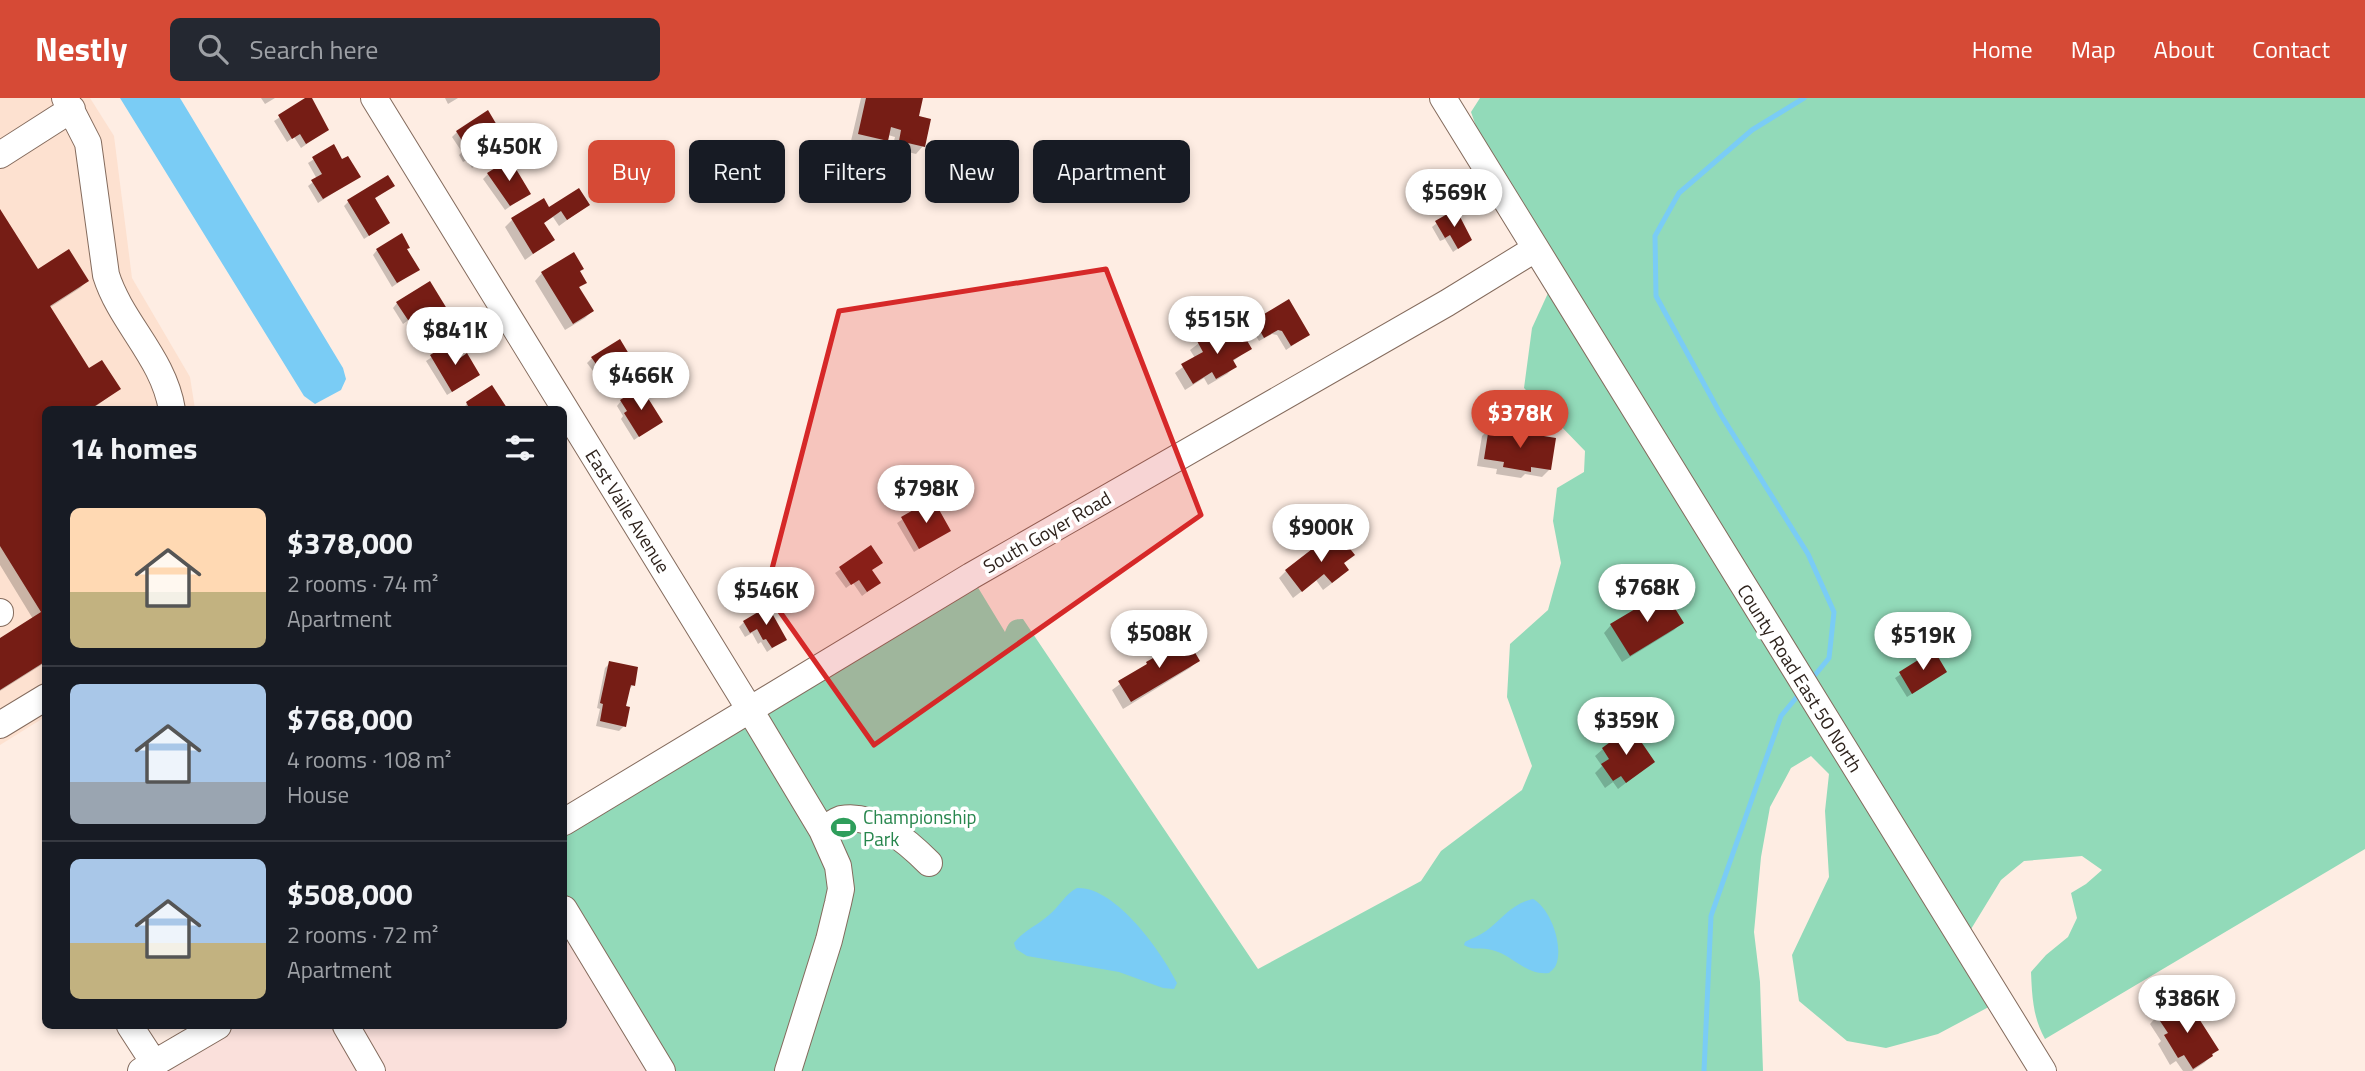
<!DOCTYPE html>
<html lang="en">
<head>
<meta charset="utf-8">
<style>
	body { margin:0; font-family:"Titillium Web",sans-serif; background:#242831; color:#f1f3f6; height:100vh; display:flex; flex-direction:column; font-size:26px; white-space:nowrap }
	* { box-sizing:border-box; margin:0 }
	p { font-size:23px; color:#9ea1a6 }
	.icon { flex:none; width:38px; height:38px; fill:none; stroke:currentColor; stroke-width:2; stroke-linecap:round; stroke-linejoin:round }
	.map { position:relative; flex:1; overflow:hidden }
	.drawer { position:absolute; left:42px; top:308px; width:525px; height:623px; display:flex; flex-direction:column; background:#171b24; border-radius:10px; box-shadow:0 4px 10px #0003 }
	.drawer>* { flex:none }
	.guide { position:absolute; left:588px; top:42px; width:665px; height:63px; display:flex; gap:14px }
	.price { position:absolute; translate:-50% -60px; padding:0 16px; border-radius:24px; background:#fff; color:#222; font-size:23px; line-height:46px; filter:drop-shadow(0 2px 4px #0008) }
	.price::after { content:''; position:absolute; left:50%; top:42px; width:21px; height:16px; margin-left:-10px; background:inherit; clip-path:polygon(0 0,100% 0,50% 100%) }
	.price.selected { background:#d64a36; color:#fff }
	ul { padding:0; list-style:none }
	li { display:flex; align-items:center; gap:21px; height:175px; padding:0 28px }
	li+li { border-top:2px solid #363941 }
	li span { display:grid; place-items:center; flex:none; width:196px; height:140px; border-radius:10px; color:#555 }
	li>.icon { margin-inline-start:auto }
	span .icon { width:84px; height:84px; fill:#fffc; stroke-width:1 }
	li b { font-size:30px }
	h2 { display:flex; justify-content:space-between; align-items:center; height:84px; padding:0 28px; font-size:30px }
	.pill { padding:0 24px; border-radius:10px; background:#171b24; box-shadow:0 4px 10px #0003; font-size:24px; line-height:63px }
	.pill.selected { background:#d64a36; color:#fff }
	header { display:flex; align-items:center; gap:42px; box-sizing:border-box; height:98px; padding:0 35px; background:#d64a36; color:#fff }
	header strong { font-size:33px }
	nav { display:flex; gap:38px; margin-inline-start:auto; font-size:24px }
	.search { width:490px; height:63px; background:#242831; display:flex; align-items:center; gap:18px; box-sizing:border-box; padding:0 24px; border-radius:10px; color:#9ea1a6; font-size:26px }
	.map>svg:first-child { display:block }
	.built { fill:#fde1d0 }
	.education { fill:#fae0db }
	.green { fill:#92dab9 }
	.water { fill:#7accf5 }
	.shadow { fill:#0003 }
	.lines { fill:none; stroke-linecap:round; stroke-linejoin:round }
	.stream { stroke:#7accf5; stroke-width:5 }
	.building { fill:#761d15 }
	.minor-casing { stroke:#846b5d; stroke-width:28 }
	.minor { stroke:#fff; stroke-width:26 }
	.marked { fill:#d62828; fill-opacity:0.2; stroke:#d62828; stroke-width:5; stroke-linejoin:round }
	.labels { text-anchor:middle; stroke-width:7; stroke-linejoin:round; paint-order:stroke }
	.street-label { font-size:19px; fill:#2e231d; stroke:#fff }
	.leisure-label { font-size:19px; fill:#27864d; stroke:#fff; text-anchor:start }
</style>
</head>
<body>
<header>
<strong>Nestly</strong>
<div class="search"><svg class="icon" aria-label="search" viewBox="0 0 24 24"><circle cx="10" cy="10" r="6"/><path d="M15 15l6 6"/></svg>Search here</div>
<nav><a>Home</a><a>Map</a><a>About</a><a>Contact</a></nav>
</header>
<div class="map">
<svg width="2365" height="973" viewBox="0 0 2365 973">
	<rect width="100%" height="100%" fill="#feede3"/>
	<path class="built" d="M0 0H90L114 38 132 180 190 279 195 311 46 312 45 619 0 647Z"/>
	<path class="education" d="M564 811 662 973H141L218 928H564Z"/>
	<path class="green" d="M1480 0H2365V751L2045 941C2033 920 2032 898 2031 874L2046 857 2068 839 2077 820 2071 795 2086 786 2102 772 2082 758 2024 763 2001 782 1968 836 1480 40 1471 14Z
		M1554 182 2000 903 1938 936 1886 950 1847 943 1799 903 1792 857 1829 779 1825 713 1829 676 1811 658 1791 670 1770 709 1761 759 1754 834 1760 884 1763 973H662L564 811V724L971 478 1005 534C1009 524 1011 521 1023 521L1258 871 1421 783 1441 753 1522 692 1532 668 1507 599 1510 546 1548 512 1561 465 1553 423 1557 390 1584 374 1585 353 1524 290 1532 230Z"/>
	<path class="water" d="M120 0H180L343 270 346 281 341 292 315 306 304 298Z
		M1077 790C1115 788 1162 854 1177 885L1174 891 1163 890 1119 874 1027 858 1016 851 1014 845C1023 833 1038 827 1049 817 1060 808 1065 796 1077 790Z
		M1533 801C1550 810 1564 847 1556 867 1555 870 1551 873 1549 875 1526 878 1513 857 1492 852 1482 849 1473 853 1464 847L1465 844C1472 840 1479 838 1486 833 1502 821 1512 805 1533 801Z"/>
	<path class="shadow" d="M261 0H275L265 6Z
		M310 0 327 32 301 50 294 39 287 44 274 23Z
		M445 0H458L448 6Z
		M861 0H922L917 19 923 48 916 56 892 50 895 39 888 37 886 42 879 50 851 43Z
		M499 33 491 40 498 52 472 70 467 62 463 64 459 57 462 54 452 39 457 34Z
		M333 49 342 63 358 79 318 105 308 88 317 81 308 65Z
		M488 76 529 95 505 112 483 81Z
		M393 88 374 101 388 125 364 141 344 108 349 103Z
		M588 107 559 128 553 119 542 126 552 142 525 162 505 129 512 122 549 111Z
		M0 114 38 173 87 183 80 190 49 210 89 272 119 291 91 312H46V340L43 342 46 347V564L0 593V542L33 521 0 467Z
		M1437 125 1470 142 1453 154 1445 141 1440 143 1432 129Z
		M377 152H406L417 172 392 189 373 157Z
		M578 174 584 184 578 191 592 213 585 220 565 232 535 183 542 175Z
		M397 205 445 223 421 238 410 221 403 226 393 210Z
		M1255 223 1308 237 1286 252 1277 237 1272 236 1259 243 1250 228Z
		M1207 239 1211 247 1249 251 1232 264 1234 269 1227 276 1208 287 1204 280 1185 292 1175 275 1195 260 1190 252Z
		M450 247 473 281 447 297 426 263Z
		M627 256 622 261 632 277 608 293 587 265 592 260Z
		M621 303 660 324 634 342 621 321 623 318 617 308Z
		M467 305 505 310 463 312Z
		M1489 331 1550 371 1542 379 1525 376 1521 380 1496 376 1497 371 1477 368 1482 338Z
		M921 409 926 416 949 432 914 454 897 425Z
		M1329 448 1352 457 1343 466 1340 479 1323 492 1316 482 1293 500 1279 480 1286 473Z
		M871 450V473L874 489 862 498 853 485 846 490 835 475Z
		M744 524 785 541 767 554 761 544 758 546 752 535 745 539 739 529Z
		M1681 525 1674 532 1622 564 1604 535 1611 527Z
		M1186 544 1198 562 1190 570 1123 611 1112 592 1147 566Z
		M1933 555 1945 574 1907 599 1895 580Z
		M610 565 633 587 628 592 624 610V628L619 633 596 628 600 611 597 610 605 570Z
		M1603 651 1653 664 1618 691 1613 684 1605 690 1595 675 1602 668 1595 658Z
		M2157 918 2190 922 2217 952 2204 965 2192 973H2183L2176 963 2170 967 2158 946 2161 943 2150 926Z"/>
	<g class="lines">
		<path class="stream" d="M1804 0 1752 32 1679 95 1655 138 1656 198 1721 317 1808 456 1834 514 1829 560 1815 577
			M1704 973 1711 818 1781 618 1796 600"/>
	</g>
	<path class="building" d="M305 0H312L329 32 306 46 300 36 292 41 278 17Z
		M866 0H923L919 18 931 21 925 49 899 43 901 32 891 29 888 43 858 36Z
		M488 12 501 34 492 39 500 52 477 67 472 58 469 60 463 51 466 49 456 33Z
		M334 46 342 61 348 58 361 79 323 101 311 82 322 76 312 59Z
		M510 61 531 96 510 108 487 75Z
		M388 77 395 88 375 100 390 125 369 138 347 102Z
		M579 90 590 107 567 122 561 113 544 125 555 142 533 156 511 120 544 100 549 109Z
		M0 111 38 171 69 151 89 183 50 208 89 270 102 262 121 291 89 312H46V339L44 340 46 343V563L0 592V540L41 514 0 448Z
		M1456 111 1472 142 1458 151 1450 137 1445 140 1435 123Z
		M402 135 410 150 407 151 420 172 397 185 376 151Z
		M574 154 584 171 580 173 587 185 579 189 594 213 573 226 541 174Z
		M430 183 452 219 426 235 416 218 408 222 396 204Z
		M1289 201 1310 237 1291 248 1282 233 1278 232 1264 240 1254 222Z
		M1239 229 1252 251 1233 262 1237 269 1216 281 1212 274 1193 286 1181 266 1203 254 1197 243 1207 237 1212 245Z
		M620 241 629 256 623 259 634 277 613 290 591 259Z
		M451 244 460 260 467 255 480 277 452 294 430 257Z
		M492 287 507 310 470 312 466 304Z
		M641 289 663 324 639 339 624 315 627 313 620 302Z
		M1489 329 1556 340 1551 372 1531 369V374L1503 369 1504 364 1484 361Z
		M922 407 926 414 937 408 951 433 919 451 901 419Z
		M1340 438 1355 457 1344 465 1349 472 1332 485 1324 476 1302 494 1285 472 1325 441 1329 446Z
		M871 447 883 465 872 472 881 485 867 494 859 482 851 487 839 469Z
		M1662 495 1668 505 1671 504 1684 525 1630 558 1610 526Z
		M768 508 787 542 772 550 766 541 763 542 757 531 750 535 743 523Z
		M1187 541 1200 563 1131 604 1118 583 1147 566 1146 564Z
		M1934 552 1947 574 1912 596 1899 574Z
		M609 563 638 569 635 588 631 587 626 608 630 609 626 629 600 623 603 606 600 605Z
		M1631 629 1655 664 1626 685 1621 678 1613 683 1601 666 1609 661 1602 650Z
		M2180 902 2190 919 2196 916 2219 952 2212 956 2213 958 2193 971 2184 957 2178 960 2164 937 2168 935 2156 917Z"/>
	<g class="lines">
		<defs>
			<path id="minor" d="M65 0 88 45 106 177C121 225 164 260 172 312
				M374 0 750 612 822 732 838 768 841 791 838 805 829 842 788 973
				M1443 0 2043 973
				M0 57 72 11
				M0 514V515
				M0 627 46 599
				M564 724 971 478 1447 205 1535 151
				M822 732C828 729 835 723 841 721 875 715 907 743 929 765
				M564 811 662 973
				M130 928 154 965
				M346 928 372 973
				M141 973 218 928"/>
		</defs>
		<use href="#minor" class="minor-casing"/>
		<use href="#minor" class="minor"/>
	</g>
	<path class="marked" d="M1106 171 1201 417 874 647 766 494 839 213Z"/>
	<defs>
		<symbol id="stadium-bare" viewBox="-9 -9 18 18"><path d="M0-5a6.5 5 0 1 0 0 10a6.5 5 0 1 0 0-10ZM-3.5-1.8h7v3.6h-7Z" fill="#2e9e5b" stroke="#fff" stroke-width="2.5" paint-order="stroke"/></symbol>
	</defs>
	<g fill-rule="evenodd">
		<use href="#stadium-bare" x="826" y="712" width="35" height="35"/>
	</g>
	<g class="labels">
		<g class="street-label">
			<text transform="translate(628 413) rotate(58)" y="7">East Vaile Avenue</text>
			<text transform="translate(1047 434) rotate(-30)" y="7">South Goyer Road</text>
			<text transform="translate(1800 580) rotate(58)" y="7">County Road East 50 North</text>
		</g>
		<g class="leisure-label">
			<text x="863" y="726">Championship<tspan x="863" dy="22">Park</tspan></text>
		</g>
	</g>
</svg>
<b class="price" style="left:509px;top:85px">$450K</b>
<b class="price" style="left:1454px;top:131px">$569K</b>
<b class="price" style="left:1217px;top:258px">$515K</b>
<b class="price" style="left:455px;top:269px">$841K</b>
<b class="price" style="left:641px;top:314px">$466K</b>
<b class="price selected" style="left:1520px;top:352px">$378K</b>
<b class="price" style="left:926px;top:427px">$798K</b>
<b class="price" style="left:1321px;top:466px">$900K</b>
<b class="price" style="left:1647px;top:526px">$768K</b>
<b class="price" style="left:766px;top:529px">$546K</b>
<b class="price" style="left:1159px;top:572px">$508K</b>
<b class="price" style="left:1923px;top:574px">$519K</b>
<b class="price" style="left:1626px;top:659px">$359K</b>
<b class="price" style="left:2187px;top:937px">$386K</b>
<div class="guide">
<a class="pill selected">Buy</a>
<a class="pill">Rent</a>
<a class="pill">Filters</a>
<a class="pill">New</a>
<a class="pill">Apartment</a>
</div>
<section class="drawer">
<h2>14 homes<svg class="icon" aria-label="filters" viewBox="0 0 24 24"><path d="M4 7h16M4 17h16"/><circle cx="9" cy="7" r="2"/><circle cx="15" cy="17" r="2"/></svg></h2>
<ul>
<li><span style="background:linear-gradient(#ffd9b3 60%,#c2b280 0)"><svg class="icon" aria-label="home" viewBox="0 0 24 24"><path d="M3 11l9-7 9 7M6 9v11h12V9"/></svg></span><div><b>$378,000</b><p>2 rooms · 74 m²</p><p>Apartment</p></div></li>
<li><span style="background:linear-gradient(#a9c7e8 70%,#9aa5b1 0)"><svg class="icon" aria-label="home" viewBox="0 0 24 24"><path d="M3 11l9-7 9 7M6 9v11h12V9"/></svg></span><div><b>$768,000</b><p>4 rooms · 108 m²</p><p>House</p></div></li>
<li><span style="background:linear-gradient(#a9c7e8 60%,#c2b280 0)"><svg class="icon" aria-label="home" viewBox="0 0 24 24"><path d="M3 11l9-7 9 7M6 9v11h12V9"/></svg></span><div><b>$508,000</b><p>2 rooms · 72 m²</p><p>Apartment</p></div></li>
</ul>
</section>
</div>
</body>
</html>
